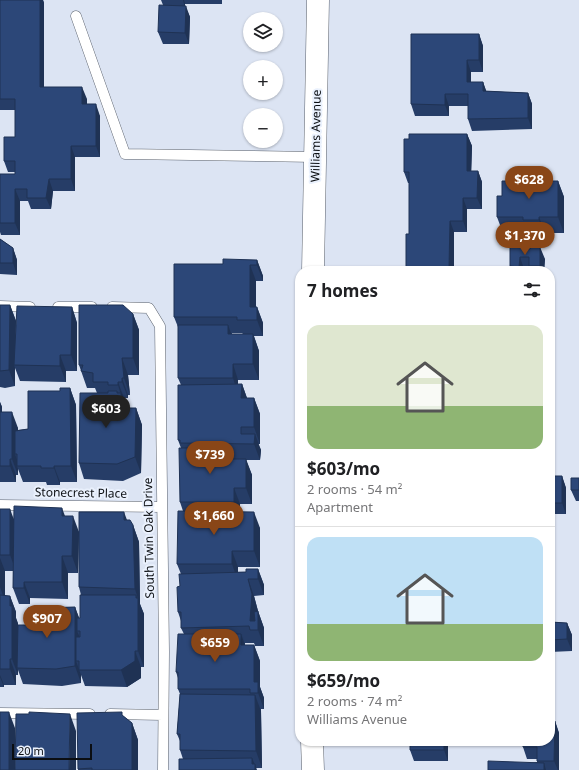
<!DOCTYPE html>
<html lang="en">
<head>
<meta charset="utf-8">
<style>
	body { margin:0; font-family:"Noto Sans",sans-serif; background:#f6f6f6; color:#202124; height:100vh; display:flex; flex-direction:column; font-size:15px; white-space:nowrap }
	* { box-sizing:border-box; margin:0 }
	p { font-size:13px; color:#757577 }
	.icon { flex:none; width:22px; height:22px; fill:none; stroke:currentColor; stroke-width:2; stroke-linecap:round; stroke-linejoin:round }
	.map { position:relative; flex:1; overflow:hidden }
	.panel { position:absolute; left:295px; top:266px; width:260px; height:480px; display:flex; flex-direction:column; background:#fff; border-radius:16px; box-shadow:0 1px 3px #0004 }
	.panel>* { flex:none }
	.controls { position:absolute; left:243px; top:12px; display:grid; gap:8px }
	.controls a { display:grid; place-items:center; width:40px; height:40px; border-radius:50%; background:#fff; box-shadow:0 1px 3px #0004; font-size:20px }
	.scale { position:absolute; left:12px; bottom:10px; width:80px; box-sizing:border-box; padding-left:4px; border:2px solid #0b0e12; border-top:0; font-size:11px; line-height:14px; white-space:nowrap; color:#0b0e12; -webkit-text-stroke:3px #eaf1fd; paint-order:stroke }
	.price { position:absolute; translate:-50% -34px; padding:0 9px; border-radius:14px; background:#894617; color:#fff; font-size:13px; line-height:26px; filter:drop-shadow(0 1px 2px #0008) }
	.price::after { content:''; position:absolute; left:50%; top:24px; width:12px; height:9px; margin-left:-6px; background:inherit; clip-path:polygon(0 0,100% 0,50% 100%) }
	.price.on { background:#222; color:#fff }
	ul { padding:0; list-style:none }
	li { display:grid; align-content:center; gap:8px; height:212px; padding:0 12px }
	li+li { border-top:1px solid #e0e0e0 }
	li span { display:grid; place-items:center; height:124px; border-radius:12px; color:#555 }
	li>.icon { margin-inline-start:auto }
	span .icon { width:72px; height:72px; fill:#fffc; stroke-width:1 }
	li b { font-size:17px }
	h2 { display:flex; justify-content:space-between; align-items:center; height:48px; padding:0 12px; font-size:17px }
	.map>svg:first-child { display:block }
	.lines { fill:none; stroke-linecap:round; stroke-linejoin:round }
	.service-casing { stroke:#59606c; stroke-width:11 }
	.tertiary-casing { stroke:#59606c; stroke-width:23 }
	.service { stroke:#fff; stroke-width:10 }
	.tertiary { stroke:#fff; stroke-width:22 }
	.wall { fill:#263d67; fill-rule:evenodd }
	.shaded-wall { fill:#1f3254 }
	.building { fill:#2c4778; stroke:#1f3254 }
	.labels { text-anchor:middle; stroke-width:4; stroke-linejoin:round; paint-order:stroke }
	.street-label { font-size:12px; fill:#0b0e12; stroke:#eaf1fd }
</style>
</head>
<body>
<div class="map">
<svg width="579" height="770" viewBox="0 0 579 770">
	<rect width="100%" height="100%" fill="#dce4f3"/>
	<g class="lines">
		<defs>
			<path id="service" d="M76 16 125 154 315 157
				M0 306 30 307
				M58 307H92
				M112 307 149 308 160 326 164 652 163 770
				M0 505 161 507
				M0 713 90 714
				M110 714 163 715"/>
			<path id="tertiary" d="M313 271 318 0
				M312 741 313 770"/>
		</defs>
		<use href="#service" class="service-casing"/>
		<use href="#tertiary" class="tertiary-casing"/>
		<use href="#service" class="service"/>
		<use href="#tertiary" class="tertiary"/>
	</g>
	<path class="wall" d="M0 0H43L44 3V87L87 99V104L100 116V157H75V191H53L51 209H31L28 201H20V235H1L0 232V174H15V172H8L4 161 15 137V110H0Z
		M161 0H222V4H185V6L190 17 189 44H163L158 32 163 5Z
		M479 34 483 46V72H471V82H483L486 91 528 93 532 104V129L472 131 468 119V106H449V116H415L411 104Z
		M467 134 472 146 471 171H478L482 182V209H467V232H454V271H407L406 267 409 234V183H408L404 172 409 139Z
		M558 181 564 197V233H545V236H528L527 233H503L497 217 502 196Z
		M0 239 13 248 17 260V275L0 274Z
		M510 246 530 249 545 259 544 271H531L530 269H524V271H511L510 266Z
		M257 260 263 276V281H256V307H257L263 323V336H254L259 351V380H238V385L242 384 247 398H254L260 414V444H258L261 450 260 460H246L252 475V504H240V511L260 528V567H238V572H246L258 569 264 585V595L254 596 258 611 264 628V646H255L254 643H245V645H254L260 661V687L264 698V709H261V711L262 768H256L183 759 180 750V741L177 734 180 694 178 689V678L176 672 184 634 181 628V621L178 612 181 574 177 564 183 511 180 502 181 448 178 440 181 385 178 378V327L174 317 223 264ZM232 333H242L243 334H232Z
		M0 305H10L16 321 15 336 72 307 77 323V371H66V382L20 381 15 368V386L5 388 0 387Z
		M133 314 139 330V375H128L130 395H128V398H124V400L127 408H136L142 425 141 473 123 481 84 479 79 463 97 393 95 388H87L79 365Z
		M70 388 76 405 77 482H60V485H47L46 482H23L18 469V475H16V482H0V402L2 407V412L18 428V430L28 429 60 391Z
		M550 476H562L566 488V514H550Z
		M579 478V501H576L571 490Z
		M0 509 14 519 65 516 79 532 78 573H68V599L30 598V604H19L13 588V571H5V596H10L16 612V618L18 625H28L34 608 42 606 43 608 75 607 79 618H80L81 595 79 587 127 520 133 525 139 542 140 604 144 614V667H141V678L127 687 85 686 81 675V683L62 686 23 684 18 670V675H16V685H4V687H0Z
		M550 622 567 623 572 635V651L550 652Z
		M123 716 132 723 138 740V770H78V769Z
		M555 721 559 733V770H488L537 762V759H527L523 747Z
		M448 741V761H414L410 750Z"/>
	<path class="shaded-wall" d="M40 0H43L44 3V99L40 87Z
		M183 0H184L185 4V8Z
		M186 6 190 17 189 44 185 33Z
		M479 34 483 46V72L479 60Z
		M467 60 471 72V93L467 82Z
		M483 82 487 93 483 91Z
		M82 87 87 99V116L82 104Z
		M528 93 532 104V129L528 118Z
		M445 94 449 106V116L445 105Z
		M96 104 100 116V157L96 146Z
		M467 134 472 146 471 182 467 171Z
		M71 146 75 157V191L71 179Z
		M478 171 482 182V209L477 198Z
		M49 179 53 191 51 209 46 198Z
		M558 181 564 197V233L558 217Z
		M15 189 20 201V235L15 223Z
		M463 198 467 209V232L463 221Z
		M539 217 545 233V236L539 220Z
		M450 221 454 232V271H451L449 268Z
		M540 247 545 259 544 271H541L540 266Z
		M13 248 17 260V275L13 263Z
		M520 257 524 269V271H521L519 267Z
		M257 260 263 276V281L257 265Z
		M250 265 256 281V320L250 307Z
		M10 305 16 321 15 365H14L15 368V386L9 370Z
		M72 307 77 323V371L71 355Z
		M257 307 263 323V336L257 320Z
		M133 314 139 330V375L133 358Z
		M228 325 234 341 228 334Z
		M253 334 259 351V380L253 364Z
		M60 355 66 371V382L60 366Z
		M122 358 128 375 130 395 124 378Z
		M233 364 238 380V394L233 378Z
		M122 378 128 395V398L122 382Z
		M118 382 124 398 127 410 121 408 117 391 121 402V395L118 385Z
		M242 384 248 401 241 398Z
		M70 388 76 405 77 482 71 466Z
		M254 398 260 414V444L254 427Z
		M0 402 2 407V428L0 423Z
		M136 408 142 425 141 473 135 457Z
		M12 412 18 428V457L17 454H15L18 463 17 466 18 469V475L12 459Z
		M255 434 261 450 260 460 254 444Z
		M228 448 234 464 228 459Z
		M10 459 16 475V482L10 466Z
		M246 459 252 475V504L246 488Z
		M54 466 60 482V485L54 468Z
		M562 476 566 488V514L562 503Z
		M234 488 240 504V518L234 502Z
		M62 508 68 524 62 516Z
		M10 509 16 525V571L10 555Z
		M124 512 130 528 124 520Z
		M254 512 260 528V567L254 551Z
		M73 516 79 532 78 573 72 556Z
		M133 525 139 542 140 604 144 614V667L138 651 136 595 138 601V599L135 589Z
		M232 551 238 567V581L232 564Z
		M62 556 68 573V599L62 582Z
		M0 558 5 571V601L0 587Z
		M258 569 264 585V595L258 579Z
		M248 579 254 596 258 611 256 630 250 621Z
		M24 582 30 598V604L24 588Z
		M10 596 16 612V618L18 623V668H17L18 670V675L12 659Z
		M75 607 81 623 80 631H77L81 640 79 661H76L81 675V683L75 666Z
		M258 611 264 628V646L258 630Z
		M567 623 572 635V651L567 639Z
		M241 634 247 650 241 645Z
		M254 645 260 661V687L264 698V709L254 682Z
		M135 651 141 667V678L127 687 121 670Z
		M10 659 16 675V685L10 669Z
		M0 675 4 685V687L0 677Z
		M255 695 261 711 262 768 256 751Z
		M9 712 15 728V770H9Z
		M70 714 76 731V770H69Z
		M555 721 559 733V770H558L554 761Z
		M132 723 138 740V770H132Z
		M444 741H448V761L444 750Z
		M252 758 255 765V764L257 770H254L252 764Z
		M544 763 546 770H544Z"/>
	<path class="building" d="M0 0H40V87H82V104H96V146H71V179H49L46 198H27V189H15V223H0V174H15V161H4V137H15V99H0Z
		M159 5 186 6 185 33 158 32Z
		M411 34H479V60H467V82H483V91L528 93V118L468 119V94H445V105L411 104Z
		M409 134H467V171H478L477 198H463V221H450L449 268 406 267V234H409V172H404V139H409Z
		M502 181H558V217H539V220H523V217H497V196H502Z
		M0 239 13 248V263H0Z
		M510 246 530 249V247H540V266H529V257H520L519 267 510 266Z
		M223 259 257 260V265H250V307H257V320H237V317H174V264H223Z
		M0 305H10L9 370 0 371Z
		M79 305H123L133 314V358H122L124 378H122V382H118V385H108V382H93V373L81 371 83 365H79Z
		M17 306 72 307 71 355H60V366L14 365Z
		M178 325H228V334H253V364H233V378H178Z
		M242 384 241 398H254V427H241V434H255L254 444 180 443V440H178V385Z
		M60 388H70L71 466H54V468H41V466H17V454H15V431L28 429V391H60Z
		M108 391H117V393H121V408H136L135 457 117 464 79 463 80 393H108Z
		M0 412H12V459H10V466H0Z
		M179 448H228V459H246V488H234V502H180Z
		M550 476H562V503H550Z
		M571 478H579V490H571Z
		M14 506 62 508V516H73L72 556H62V582H24V588H13Z
		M0 509H10V555H0Z
		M178 511 254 512V551H232V564H177Z
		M79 512H124V520H130L133 525 135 589 79 587Z
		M246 569H258V579H248L252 594 250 621H255L254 612 258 611V630H250L249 626 181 628V612H178L177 587 180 586 179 574 246 572Z
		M0 595 10 596V606H12V659H10V669H0Z
		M80 595H136V598H138V651H135V661L121 670H79V661H76V637H80V631H77V618H80Z
		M34 606H42V608L75 607V666L56 669 17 668 18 625H28V608H34Z
		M550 622 567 623V639L550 640Z
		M178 634H241V645H254V682H258V693H250V689H178V672H176Z
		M180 694 255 695 256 751 180 750V734H177Z
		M0 712H9V770H0Z
		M29 712 70 714 69 770H15L16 714H29Z
		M122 712V715L132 723V770H92V768L78 769 77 713Z
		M550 721H555L554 761H537V747H523V741H550Z
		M410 741H444V750H410Z
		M252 758V764H255V770H179V759Z
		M488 761 544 763V770H488Z"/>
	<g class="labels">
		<g class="street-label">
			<text transform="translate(316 136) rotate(-89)" y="4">Williams Avenue</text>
			<text transform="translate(81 493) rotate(1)" y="4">Stonecrest Place</text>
			<text transform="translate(149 538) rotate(-91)" y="4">South Twin Oak Drive</text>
		</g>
	</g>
</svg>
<div class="controls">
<a><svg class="icon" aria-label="layers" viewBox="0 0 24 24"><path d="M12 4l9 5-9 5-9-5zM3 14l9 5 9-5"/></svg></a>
<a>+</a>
<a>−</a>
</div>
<div class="scale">20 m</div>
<b class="price" style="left:529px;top:200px">$628</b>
<b class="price" style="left:525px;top:256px">$1,370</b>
<b class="price on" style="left:106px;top:429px">$603</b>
<b class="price" style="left:210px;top:475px">$739</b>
<b class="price" style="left:214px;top:536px">$1,660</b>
<b class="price" style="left:47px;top:639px">$907</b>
<b class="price" style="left:215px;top:663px">$659</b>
<section class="panel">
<h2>7 homes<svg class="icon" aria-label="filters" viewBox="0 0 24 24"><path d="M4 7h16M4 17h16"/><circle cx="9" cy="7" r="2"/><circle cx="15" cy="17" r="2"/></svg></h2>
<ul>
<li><span style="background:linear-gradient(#dfe7d0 65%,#8fb573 0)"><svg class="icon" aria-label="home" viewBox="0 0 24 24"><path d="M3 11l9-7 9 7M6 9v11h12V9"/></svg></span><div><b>$603/mo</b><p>2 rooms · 54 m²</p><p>Apartment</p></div></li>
<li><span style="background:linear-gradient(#bfe0f5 70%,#8fb573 0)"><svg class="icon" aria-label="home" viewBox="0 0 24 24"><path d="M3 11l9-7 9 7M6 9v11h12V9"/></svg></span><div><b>$659/mo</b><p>2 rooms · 74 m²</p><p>Williams Avenue</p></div></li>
</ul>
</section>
</div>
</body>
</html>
